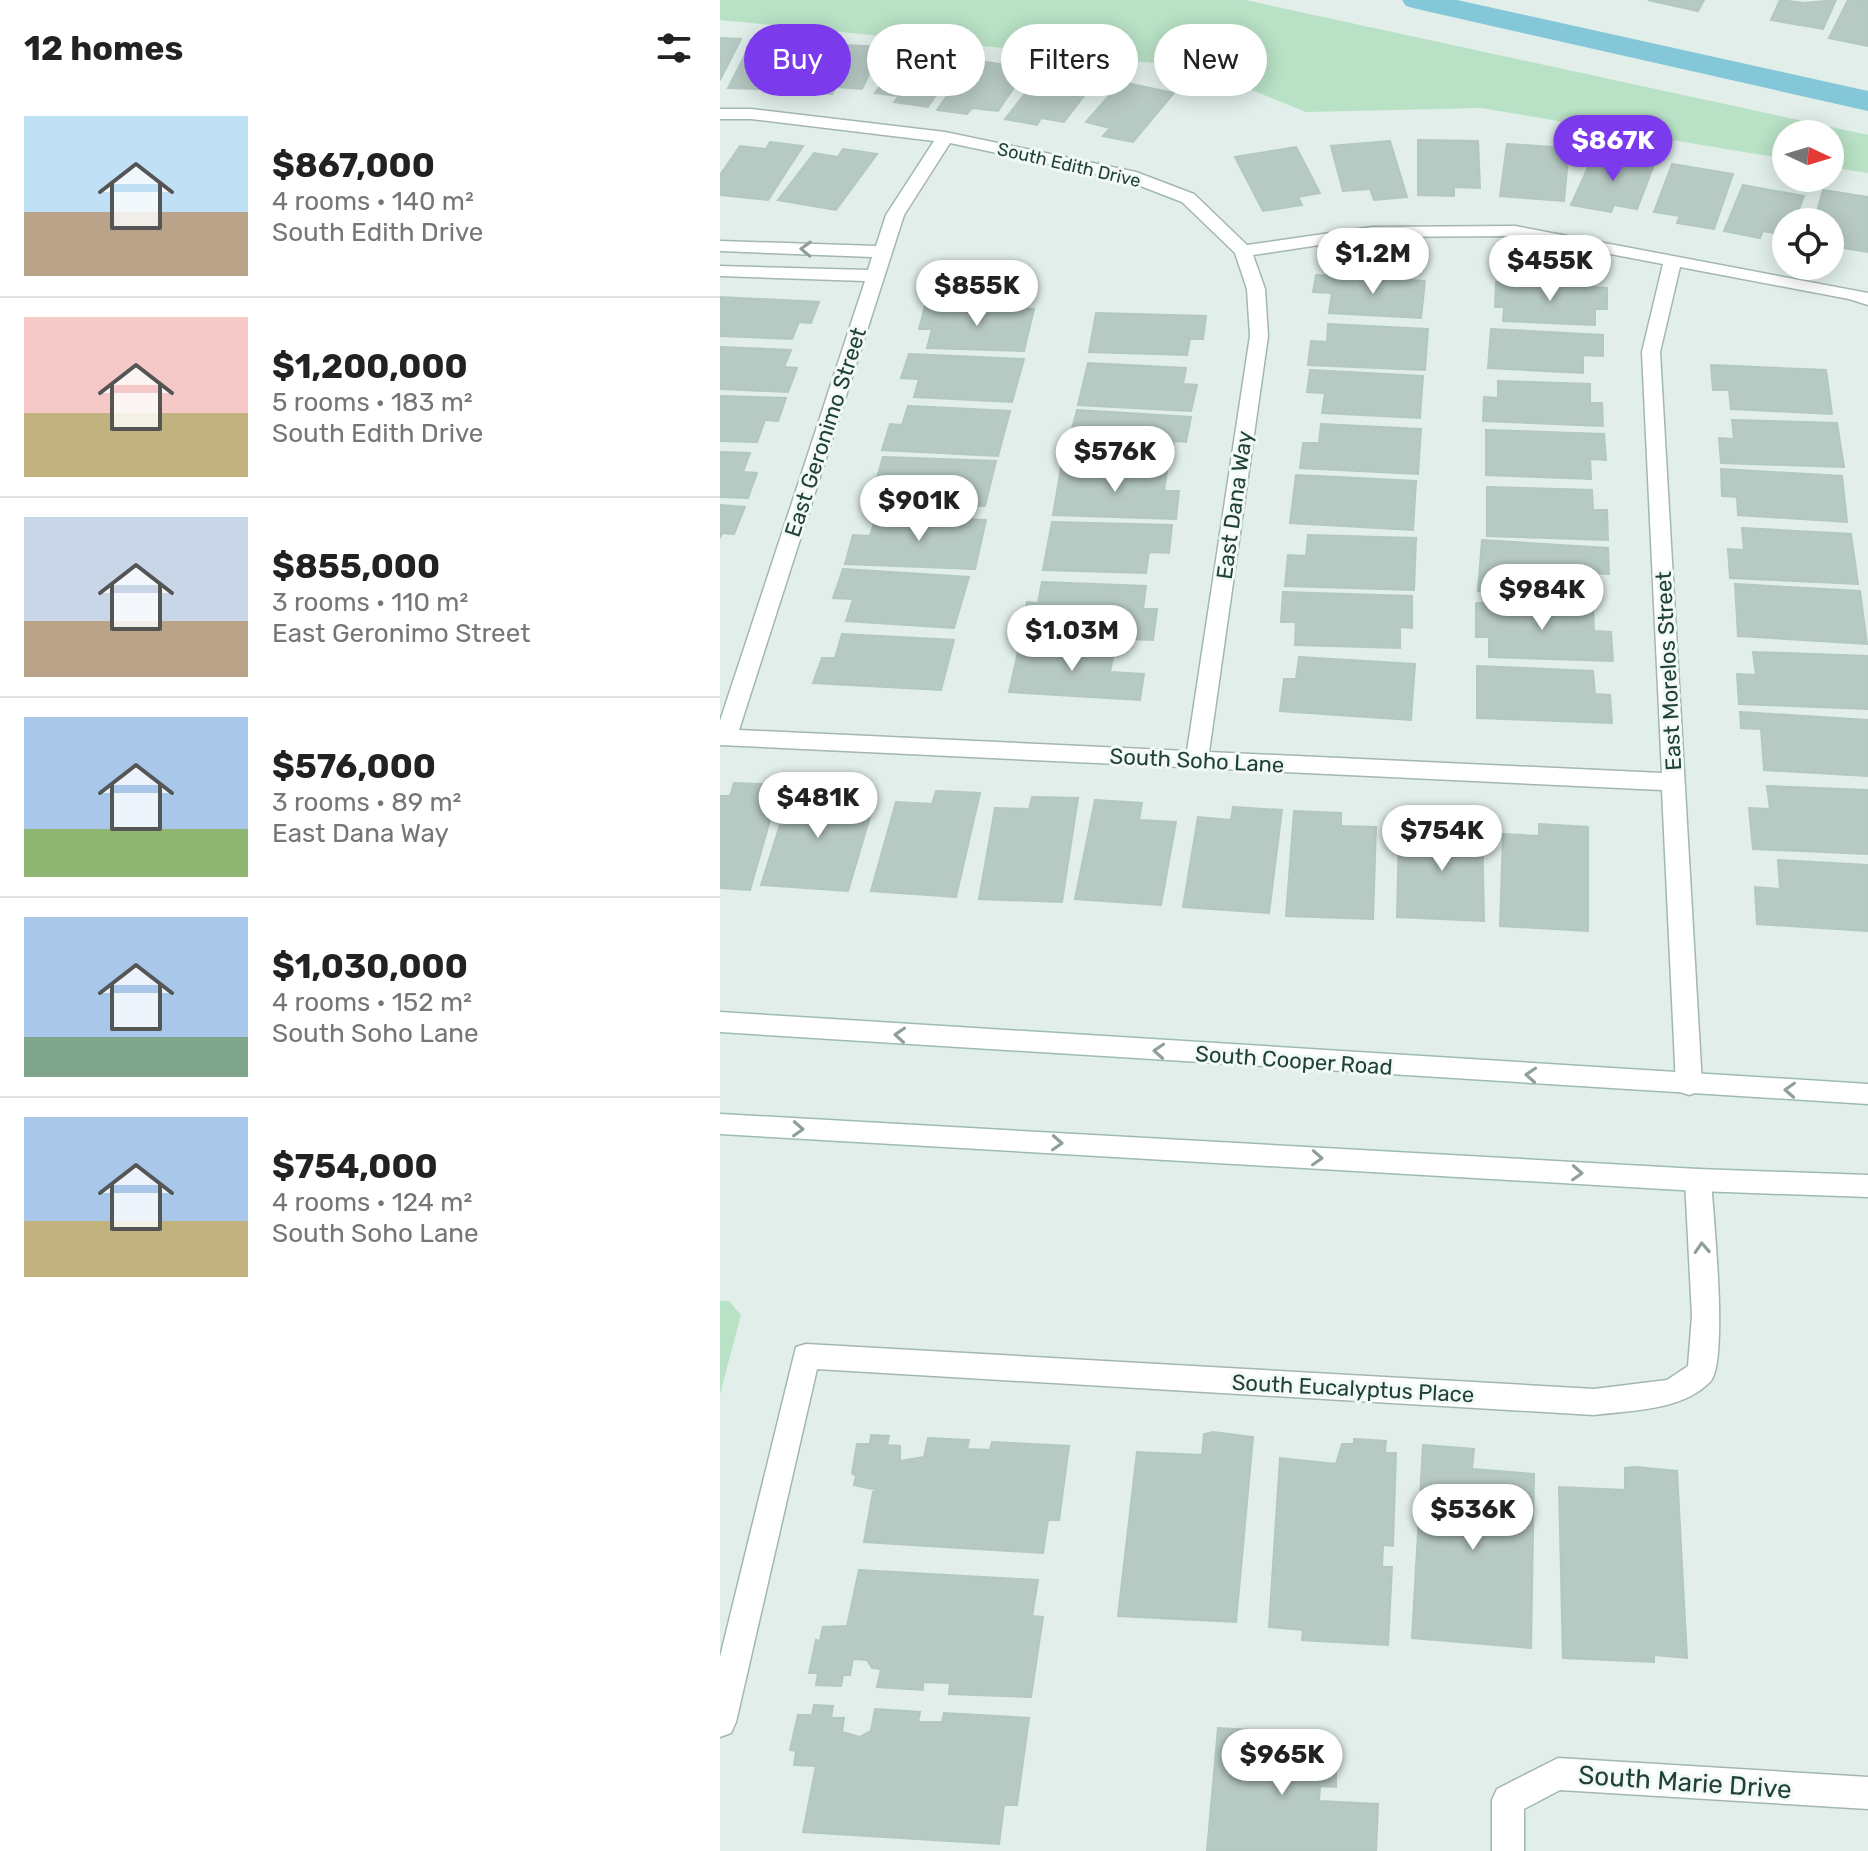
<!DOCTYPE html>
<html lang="en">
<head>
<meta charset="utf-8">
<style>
	body { margin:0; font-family:Rubik,sans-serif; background:#f2f2f2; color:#222; height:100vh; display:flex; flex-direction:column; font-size:30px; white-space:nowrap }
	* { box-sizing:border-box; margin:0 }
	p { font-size:26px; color:#767676 }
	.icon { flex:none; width:44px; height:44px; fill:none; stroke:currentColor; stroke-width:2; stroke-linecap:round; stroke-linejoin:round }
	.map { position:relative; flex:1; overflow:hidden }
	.drawer { display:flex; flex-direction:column; background:#fff; width:720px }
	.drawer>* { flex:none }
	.top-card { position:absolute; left:24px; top:24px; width:760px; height:72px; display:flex; gap:16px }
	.needle { width:52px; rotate:94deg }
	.buttons { position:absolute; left:1052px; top:120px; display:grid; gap:16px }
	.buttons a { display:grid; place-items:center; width:72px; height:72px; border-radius:50%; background:#fff; box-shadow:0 4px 20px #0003; font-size:40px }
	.price { position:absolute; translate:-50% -68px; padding:0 18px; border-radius:28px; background:#fff; color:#222; font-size:26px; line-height:52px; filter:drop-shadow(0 2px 4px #0008) }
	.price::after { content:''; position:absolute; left:50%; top:48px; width:24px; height:18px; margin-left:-12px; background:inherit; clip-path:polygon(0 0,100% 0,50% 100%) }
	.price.active { background:#7c3aed; color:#fff }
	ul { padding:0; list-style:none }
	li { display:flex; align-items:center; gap:24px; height:200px; padding:0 24px }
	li+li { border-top:2px solid #e0e0e0 }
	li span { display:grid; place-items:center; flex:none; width:224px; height:160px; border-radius:0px; color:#555 }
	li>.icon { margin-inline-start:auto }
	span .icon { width:96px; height:96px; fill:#fffc; stroke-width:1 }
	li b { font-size:34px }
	h2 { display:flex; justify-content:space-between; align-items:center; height:96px; padding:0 24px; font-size:34px }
	.tag { padding:0 28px; border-radius:36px; background:#fff; box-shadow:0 4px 20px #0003; font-size:28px; line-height:72px }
	.tag.active { background:#7c3aed; color:#fff }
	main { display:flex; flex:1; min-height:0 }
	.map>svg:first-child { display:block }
	.green { fill:#b8e1c5 }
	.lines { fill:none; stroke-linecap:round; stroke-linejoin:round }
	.canal { fill:#83c7d9; fill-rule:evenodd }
	.building { fill:#b6c9c2; stroke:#b3c8c0; stroke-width:2 }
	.minor-casing { stroke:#a3b7b1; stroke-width:3 }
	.secondary-casing { stroke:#9ebbb2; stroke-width:3 }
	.minor { fill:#fff; fill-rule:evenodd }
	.secondary { fill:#fff; fill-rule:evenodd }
	.oneway { stroke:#8fa09c }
	.labels { text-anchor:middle; stroke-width:6; stroke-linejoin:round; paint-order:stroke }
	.far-street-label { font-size:18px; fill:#1f4139; stroke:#f2f9f6 }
	.street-label { font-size:22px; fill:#1f4139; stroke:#f2f9f6 }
	.near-street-label { font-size:26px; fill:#1f4139; stroke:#f2f9f6 }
</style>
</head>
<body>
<main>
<section class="drawer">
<h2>12 homes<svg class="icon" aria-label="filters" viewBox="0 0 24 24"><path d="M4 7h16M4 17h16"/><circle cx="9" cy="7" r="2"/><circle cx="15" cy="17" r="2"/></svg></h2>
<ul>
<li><span style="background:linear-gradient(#bfe0f5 60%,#b9a48a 0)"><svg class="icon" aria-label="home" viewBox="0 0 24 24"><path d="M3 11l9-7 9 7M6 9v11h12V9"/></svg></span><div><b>$867,000</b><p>4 rooms · 140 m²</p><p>South Edith Drive</p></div></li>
<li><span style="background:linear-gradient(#f6c9c9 60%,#c2b280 0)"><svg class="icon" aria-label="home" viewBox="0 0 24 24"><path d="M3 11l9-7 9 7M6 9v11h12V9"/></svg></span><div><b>$1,200,000</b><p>5 rooms · 183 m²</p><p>South Edith Drive</p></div></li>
<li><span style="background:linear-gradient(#c9d6e8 65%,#b9a48a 0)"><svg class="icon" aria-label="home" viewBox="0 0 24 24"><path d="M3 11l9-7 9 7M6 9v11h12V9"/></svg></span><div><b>$855,000</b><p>3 rooms · 110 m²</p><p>East Geronimo Street</p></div></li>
<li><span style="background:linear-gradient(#a9c7e8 70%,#8fb573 0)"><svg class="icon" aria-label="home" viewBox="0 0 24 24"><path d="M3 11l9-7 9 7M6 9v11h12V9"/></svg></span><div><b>$576,000</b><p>3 rooms · 89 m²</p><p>East Dana Way</p></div></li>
<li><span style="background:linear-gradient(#a9c7e8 75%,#7fa58c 0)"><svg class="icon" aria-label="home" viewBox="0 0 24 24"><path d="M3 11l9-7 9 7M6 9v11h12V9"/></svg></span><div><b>$1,030,000</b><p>4 rooms · 152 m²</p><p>South Soho Lane</p></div></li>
<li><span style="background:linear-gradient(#a9c7e8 65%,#c2b280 0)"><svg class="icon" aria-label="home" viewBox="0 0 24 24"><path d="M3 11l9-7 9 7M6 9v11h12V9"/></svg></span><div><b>$754,000</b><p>4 rooms · 124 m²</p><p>South Soho Lane</p></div></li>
</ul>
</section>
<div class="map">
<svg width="1148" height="1851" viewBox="0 0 1148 1851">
	<rect width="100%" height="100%" fill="#e1eee9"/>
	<path class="green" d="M0 0H525L1148 135V173L1110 167V134H1066V159L761 108 586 112 475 67 0 20Z
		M0 1301H9L21 1315 0 1394Z"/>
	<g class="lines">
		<path class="canal" d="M682 0H737L1148 91V111L697 9 686 6Z"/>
	</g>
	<path class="building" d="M928 0H984L978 11Z
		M1060 0 1084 3 1116 0 1103 29 1051 20Z
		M1128 0 1148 1V46L1109 38Z
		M0 38 21 39 0 80Z
		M33 39 89 42 69 84 44 82 41 89 8 88Z
		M104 44 162 47 142 89 116 87 112 94 81 92Z
		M185 50 241 57 208 107 174 102 179 96 155 93Z
		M252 60 307 68 278 111 252 108 247 114 217 110Z
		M323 71 376 80 344 122 321 118 317 125 285 119Z
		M401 82 454 93 413 142 383 136 390 128 366 122Z
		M698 140 758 141 760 188 734 187V196L698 195Z
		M670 141 687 197 654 200 650 189 623 191 611 146Z
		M50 142 83 146 48 200 0 195V175L20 146 46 149Z
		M787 144 849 148 844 201 780 196Z
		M576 147 600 193 578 197 582 205 543 211 515 157Z
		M123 149 157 154 116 210 58 200 94 153 118 157Z
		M875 152 935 162 917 209 894 205 891 212 851 205Z
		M952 164 1013 174 994 229 957 223 960 216 934 212Z
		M1023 185 1084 196 1074 222H1066V235L1043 231 1040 238 1004 231Z
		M1103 190 1148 197V252L1110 246V222H1094Z
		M596 275 705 281 701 318 609 313 612 293 593 292Z
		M776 282 887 288V309H875V325L783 321 784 307H775Z
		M0 297 99 302 91 323 79 322 72 339 0 336Z
		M205 306 314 309 304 351 207 348 212 329H199Z
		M376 313 486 316 483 339H470L467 355 369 352Z
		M608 324 708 329 705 370 588 365 591 341 607 342Z
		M771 329 883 335V356L863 355V373L768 368Z
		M0 347 71 350 64 367 77 368 68 392 0 389Z
		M189 354 304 359 292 402 194 397 199 379 181 378Z
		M368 363 466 368 463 384 477 385 471 411 358 405Z
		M991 365 1106 370 1112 414 1011 409 1009 390H993Z
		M590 370 703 376 700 418 602 413 605 393 587 392Z
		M778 381 870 384V403H882L883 426 763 421 764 397 778 398Z
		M0 396 66 398 58 421 45 420 37 442 0 441Z
		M188 406 290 411 278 456 162 450 170 424 182 425Z
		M357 410 471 417 466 442 454 441 450 461 345 455Z
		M1012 420 1117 423 1124 467 1001 463 999 438 1014 439Z
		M601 424 701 429 698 474 580 468 583 443H599Z
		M766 430 884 434 886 460 870 459 871 479 766 475Z
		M0 452 30 453 23 472 37 473 28 498 0 497Z
		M163 457 276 461 265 506 150 502Z
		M341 468 447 471 444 491H459L456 519 333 515Z
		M1001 469 1122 476 1127 522 1018 515 1017 497 1002 496Z
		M576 475 696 481 693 530 570 523Z
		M767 487 872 490 873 510H887L888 540 767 536Z
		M0 505 25 507 14 534 2 533 0 538Z
		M156 515 266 520 255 569 125 564 133 535 150 536Z
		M332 522 452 525 449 553 429 552 426 573 323 570Z
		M1022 528 1131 534 1138 584 1010 578 1008 549 1024 550Z
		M588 535 696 538 694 590 565 586 568 555 586 556Z
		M762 540 888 548 889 574 872 573 871 598 758 591Z
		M123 569 249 577 234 628 126 621 133 599 113 598Z
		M322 582 426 586 423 609H437L433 640 300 635 307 602 318 603Z
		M1015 584 1140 591 1147 644 1018 636Z
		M563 592 692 596V628L680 627V648L575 645 576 622H561Z
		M756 603 873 607 874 631 891 632 893 661 769 657V637H756Z
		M122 634 234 640 221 690 93 683 102 658H115Z
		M300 643 395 648 390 672 424 674 420 700 289 692Z
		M1033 652 1148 656V709L1019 704 1017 674 1036 675Z
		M579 657 695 664 691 720 560 711 564 679H576Z
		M757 666 873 671 875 694 890 695 892 723 757 718Z
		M1020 712 1148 720V776L1044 770 1041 729 1021 728Z
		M14 783 60 785 30 890 0 888V796H10Z
		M73 784 117 788 114 797 155 800 128 891 41 885Z
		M1047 786 1148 790V854L1033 849 1029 808 1050 809Z
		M216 791 260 793 236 897 151 891 176 802 212 804Z
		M312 797 358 798 342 902 259 899 275 808 309 809Z
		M375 800 422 803 419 820 456 822 441 905 355 899Z
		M513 807 562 810 549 913 463 907 478 817 511 820Z
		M574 811 621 813V826L656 827 653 919 566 916Z
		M716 819 762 821 764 921 677 917 679 834 716 835Z
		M819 824 868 827V931L780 926 783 834 819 836Z
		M1058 860 1148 865V931L1037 924 1035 887 1060 889Z
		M493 1432 533 1437 516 1622 398 1616 417 1452 482 1455 484 1434Z
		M151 1435 169 1436 167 1445 180 1446V1461L204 1457 208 1438 249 1440 247 1449 270 1450 272 1442 349 1446 339 1520H328L323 1553 144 1542 153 1492 157 1490 134 1485 136 1476 132 1473 137 1444H150Z
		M634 1439 666 1441 665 1453H676L673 1546 663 1545 662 1567H672L668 1645 582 1640 583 1630 549 1627 560 1458 616 1464 622 1444H634Z
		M703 1445 754 1449 752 1469 814 1474 811 1648 692 1638Z
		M916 1467 957 1471 967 1658 934 1655V1662L843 1658 839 1487 905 1490V1468Z
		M139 1570 318 1580 312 1616 323 1617 311 1697 229 1694 230 1683 203 1682V1690L157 1687 161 1669 152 1668 147 1660 133 1659 130 1675H123L121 1686 96 1685 98 1673H89L96 1640 100 1641 103 1627 127 1626Z
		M94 1705 113 1706 111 1718H124L122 1732 140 1737 151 1731 155 1709 200 1712 198 1722H222L224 1713 309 1718 297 1805H284L279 1844 83 1832 96 1766 74 1765 76 1751 70 1750 78 1715H92Z
		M498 1728 599 1734 606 1741V1755L616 1756V1787L600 1786 599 1801 658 1804 656 1851H487Z"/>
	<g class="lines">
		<defs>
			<path id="minor" d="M0 109H31L225 132 416 172 474 194 527 245 652 227 795 226 1148 293V305L1129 299 960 267 940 352 982 1085 978 1092 969 1095 960 1092 956 1085 942 790 0 745V721L145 281 0 276V266L148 270 152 257 0 251V241L156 246 166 215 214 141 31 119H0ZM230 143 405 180 462 202 515 253 527 289 530 336 467 751 19 730 184 215ZM795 236 943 264 922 352 942 773 489 752 548 336 545 289 533 255 652 237Z
				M978 1169 987 1172 991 1180C993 1212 1009 1363 990 1382 961 1411 913 1410 874 1415L97 1369 16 1722 11 1733 0 1737V1657L76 1347 86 1344 874 1389 947 1380 968 1366 972 1316 965 1180 969 1172Z
				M838 1758 1148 1777V1809L840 1790 804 1809V1851H772V1800L777 1789Z"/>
			<path id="secondary" d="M0 1012 1148 1084V1104L0 1032Z
				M0 1114 978 1169 1148 1175V1197L978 1191 0 1134Z"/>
		</defs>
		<use href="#minor" class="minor-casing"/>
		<use href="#secondary" class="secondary-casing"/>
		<use href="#minor" class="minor"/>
		<use href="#secondary" class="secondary"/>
	</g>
	<defs><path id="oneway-chevron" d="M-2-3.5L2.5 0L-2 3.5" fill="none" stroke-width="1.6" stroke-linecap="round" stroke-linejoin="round" transform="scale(2)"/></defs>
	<g class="oneway">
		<use href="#oneway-chevron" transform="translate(86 249) rotate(-178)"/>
		<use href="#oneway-chevron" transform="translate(180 1035) rotate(-176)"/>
		<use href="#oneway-chevron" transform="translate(439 1051) rotate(-176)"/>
		<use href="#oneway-chevron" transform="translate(811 1075) rotate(-176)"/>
		<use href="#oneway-chevron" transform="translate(1070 1090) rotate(-177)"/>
		<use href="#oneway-chevron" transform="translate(78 1129) rotate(3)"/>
		<use href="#oneway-chevron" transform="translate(337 1143) rotate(3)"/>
		<use href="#oneway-chevron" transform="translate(597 1158) rotate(3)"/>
		<use href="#oneway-chevron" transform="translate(857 1173) rotate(3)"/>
		<use href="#oneway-chevron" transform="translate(982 1248) rotate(-93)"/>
	</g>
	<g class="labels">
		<g class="far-street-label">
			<text transform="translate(349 165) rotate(13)" y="6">South Edith Drive</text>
		</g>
		<g class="street-label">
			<text transform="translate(105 432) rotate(-72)" y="8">East Geronimo Street</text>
			<text transform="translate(514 505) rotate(-82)" y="8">East Dana Way</text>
			<text transform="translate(948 671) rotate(-93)" y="8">East Morelos Street</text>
			<text transform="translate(477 760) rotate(3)" y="8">South Soho Lane</text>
			<text transform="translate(574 1060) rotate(4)" y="8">South Cooper Road</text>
			<text transform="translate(633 1388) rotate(3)" y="8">South Eucalyptus Place</text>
		</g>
		<g class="near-street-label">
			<text transform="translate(965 1782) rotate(4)" y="9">South Marie Drive</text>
		</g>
	</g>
</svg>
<div class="buttons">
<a><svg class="needle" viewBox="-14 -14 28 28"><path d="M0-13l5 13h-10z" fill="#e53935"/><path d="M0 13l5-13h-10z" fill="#767676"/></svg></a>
<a><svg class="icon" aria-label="locate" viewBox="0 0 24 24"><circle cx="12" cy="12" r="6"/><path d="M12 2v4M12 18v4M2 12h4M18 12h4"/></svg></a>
</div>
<b class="price active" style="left:893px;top:183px">$867K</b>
<b class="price" style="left:653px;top:296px">$1.2M</b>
<b class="price" style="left:830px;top:303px">$455K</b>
<b class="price" style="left:257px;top:328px">$855K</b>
<b class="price" style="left:395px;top:494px">$576K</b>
<b class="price" style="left:199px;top:543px">$901K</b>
<b class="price" style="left:822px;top:632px">$984K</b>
<b class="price" style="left:352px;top:673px">$1.03M</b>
<b class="price" style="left:98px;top:840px">$481K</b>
<b class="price" style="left:722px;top:873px">$754K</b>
<b class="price" style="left:753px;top:1552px">$536K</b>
<b class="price" style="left:562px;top:1797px">$965K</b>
<div class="top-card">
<a class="tag active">Buy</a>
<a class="tag">Rent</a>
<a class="tag">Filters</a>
<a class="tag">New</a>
</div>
</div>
</main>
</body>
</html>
